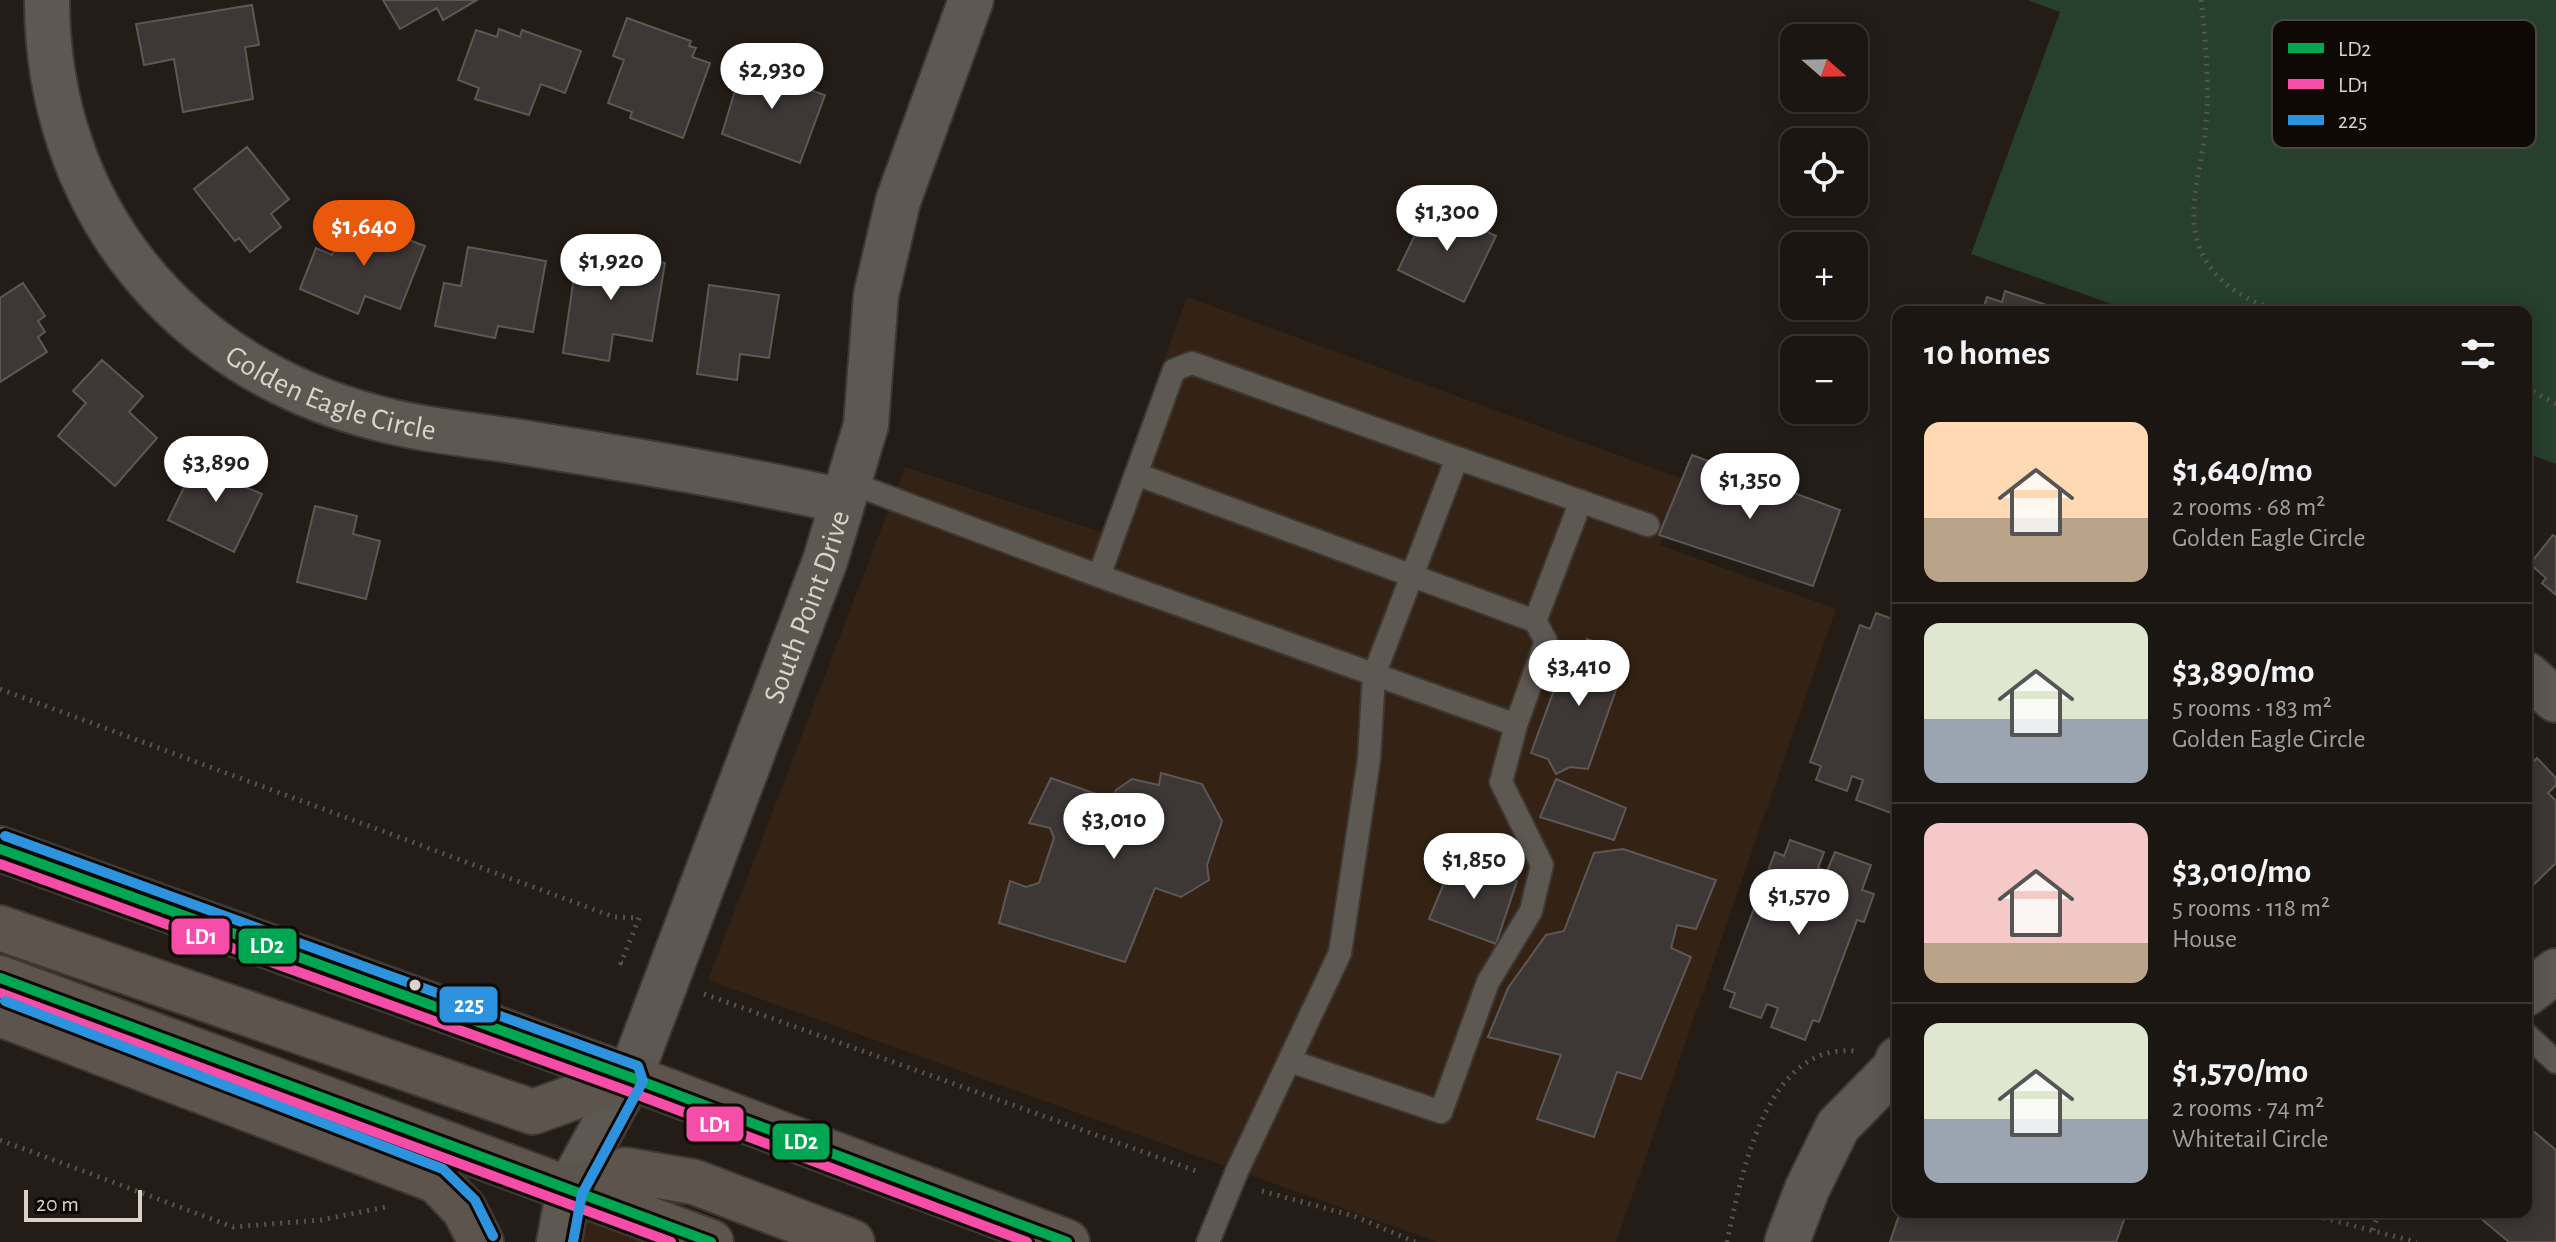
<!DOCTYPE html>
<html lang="en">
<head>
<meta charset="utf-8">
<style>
	body { margin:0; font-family:"Alegreya Sans",sans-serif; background:#241f1a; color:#f1f3f6; height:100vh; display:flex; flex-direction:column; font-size:30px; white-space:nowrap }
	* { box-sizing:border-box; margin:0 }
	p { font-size:26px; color:#a09f9f }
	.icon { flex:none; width:44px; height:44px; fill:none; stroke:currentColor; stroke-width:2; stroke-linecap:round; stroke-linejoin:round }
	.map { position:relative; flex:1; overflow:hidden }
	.drawer { position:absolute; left:1892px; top:306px; width:640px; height:912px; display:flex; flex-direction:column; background:#1b1611; border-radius:16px; box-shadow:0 4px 20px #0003,0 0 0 2px #393531 }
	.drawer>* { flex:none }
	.needle { width:52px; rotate:110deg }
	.fabs { position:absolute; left:1780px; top:24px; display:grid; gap:16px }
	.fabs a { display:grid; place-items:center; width:88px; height:88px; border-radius:16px; background:#1b1611; box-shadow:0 4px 20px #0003,0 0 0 2px #393531; font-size:40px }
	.scale { position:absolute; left:24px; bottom:20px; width:118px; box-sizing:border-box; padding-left:8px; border:4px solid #dbd2ca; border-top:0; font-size:22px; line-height:28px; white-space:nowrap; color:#dbd2ca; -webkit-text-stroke:6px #0e0905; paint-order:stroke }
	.price { position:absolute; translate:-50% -68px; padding:0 18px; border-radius:28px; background:#fff; color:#222; font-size:26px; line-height:52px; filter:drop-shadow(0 2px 4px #0008) }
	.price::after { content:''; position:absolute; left:50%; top:48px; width:24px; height:18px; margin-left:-12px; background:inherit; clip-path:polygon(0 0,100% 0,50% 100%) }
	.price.on { background:#ea580c; color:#fff }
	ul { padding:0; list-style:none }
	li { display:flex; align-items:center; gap:24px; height:200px; padding:0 32px }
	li+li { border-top:2px solid #393531 }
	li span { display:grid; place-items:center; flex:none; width:224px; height:160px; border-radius:16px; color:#555 }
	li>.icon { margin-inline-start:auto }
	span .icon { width:96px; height:96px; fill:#fffc; stroke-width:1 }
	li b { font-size:34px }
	h2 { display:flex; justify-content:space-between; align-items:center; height:96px; padding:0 32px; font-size:34px }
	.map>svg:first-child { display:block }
	.built { fill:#342314 }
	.green { fill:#26402d }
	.building { fill:#3d3736; stroke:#5e5757; stroke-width:2 }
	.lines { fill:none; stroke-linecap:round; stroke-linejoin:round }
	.lane-casing { stroke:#3e3834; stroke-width:26 }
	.street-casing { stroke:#3e3834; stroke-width:48 }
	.primary-casing { stroke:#3e3834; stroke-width:48 }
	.path { stroke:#59534f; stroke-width:5; stroke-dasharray:2 6; stroke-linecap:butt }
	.lane { stroke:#5e5853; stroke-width:22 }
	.street { stroke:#5e5853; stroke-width:44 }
	.primary { stroke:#5d554d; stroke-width:44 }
	.bus-1-casing { stroke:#0e0905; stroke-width:16 }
	.bus-2-casing { stroke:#0e0905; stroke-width:16 }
	.bus-3-casing { stroke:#0e0905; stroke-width:16 }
	.bus-1 { stroke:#00a651; stroke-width:10 }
	.bus-2 { stroke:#f54da8; stroke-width:10 }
	.bus-3 { stroke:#2d93df; stroke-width:10 }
	.bus-dot { fill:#dbd2ca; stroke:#0e0905; stroke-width:3 }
	.labels { text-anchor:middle; stroke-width:6; stroke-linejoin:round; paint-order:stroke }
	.street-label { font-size:30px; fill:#dbd2ca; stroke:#0e0905 }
	.key { fill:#0e0905; stroke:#4c4540; stroke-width:2 }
	.key-label { font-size:22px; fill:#dbd2ca }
	.line-badge { stroke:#0e0905; stroke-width:3 }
	.badge-label { font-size:22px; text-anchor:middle; font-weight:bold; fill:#fff }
</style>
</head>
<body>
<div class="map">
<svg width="2556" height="1242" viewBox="0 0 2556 1242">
	<rect width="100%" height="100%" fill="#241d17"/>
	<path class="built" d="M1187 297 1683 479 1660 545 1836 609 1616 1242H1437L708 980 905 467 1101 532Z
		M569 1189 714 1242H559Z"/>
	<path class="green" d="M2028 0H2556V464L2526 453V312H2134L1971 254 2060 12Z"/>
	<path class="building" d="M383 0H477L443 20 437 8 400 29Z
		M252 5 259 45 245 47 253 99 183 112 174 59 144 65 136 24Z
		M627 18 691 41 689 46 696 48 692 57 710 63 683 138 630 118 632 112 608 103 624 60 613 56Z
		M499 29 520 37 522 30 581 51 565 93 541 84 529 115 475 99 479 88 458 80 476 30 497 37Z
		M745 57 790 74 787 82 825 95 800 163 722 134Z
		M247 147 289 199 271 214 281 227 250 252 239 238 235 241 194 189Z
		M1430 204 1496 236 1464 302 1398 270Z
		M350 217 425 246 400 309 365 296 358 314 300 289 316 248 332 255Z
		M468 247 546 261 533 332 498 326 495 338 435 326 444 283 461 286Z
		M578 249 665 263 652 341 613 334 609 361 563 353Z
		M23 283 45 316 38 321 45 332 38 337 47 352 0 382V298Z
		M709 285 779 295 769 358 740 354 737 380 697 374Z
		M2005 291 2067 312H1982L1987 297 2002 302Z
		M102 360 143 396 129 412 157 438 115 486 58 436 86 403 73 391Z
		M202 451 214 457 212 461 249 479 245 487 262 494 234 552 168 520Z
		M1692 455 1840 510 1813 586 1659 535Z
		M315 506 357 516 353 534 380 541 366 599 297 582Z
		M2553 535 2556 537V595L2542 583 2546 578 2530 564Z
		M1876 613 1898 621V793L1891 813 1856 800 1863 780 1852 776 1847 791 1816 780 1821 766 1810 762 1860 625 1870 629Z
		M1587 639 1621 652 1617 667 1623 670 1588 769 1570 767 1556 774 1548 759 1531 753 1565 660 1578 658Z
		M2537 758 2556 778V785L2548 793 2556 801V863L2526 892V769Z
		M1161 773 1202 784 1222 821 1207 865 1209 880 1181 897 1155 888 1125 962 999 923 1010 881 1026 887 1039 883 1054 838 1050 828 1029 823 1051 778 1113 800 1116 790 1132 779 1159 785Z
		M1556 779 1626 808 1614 840 1540 817Z
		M1790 840 1824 852 1818 868 1827 871 1835 852 1871 865 1862 890 1874 894 1864 922 1857 920 1819 1022 1813 1020 1805 1040 1771 1027 1778 1008 1767 1004 1761 1018 1730 1007 1735 993 1724 989 1775 852 1784 856Z
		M1623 849 1716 880 1696 929 1677 925 1671 948 1691 957 1641 1079 1617 1072 1594 1137 1537 1119 1561 1055 1488 1037 1508 988 1546 935 1564 931 1594 853Z
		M1455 857 1517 881 1496 944 1429 919Z
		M2526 1125 2556 1150V1242H2509L2473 1212H2526Z
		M1900 1212H2127L2116 1242H1890Z"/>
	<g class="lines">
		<defs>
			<path id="lane" d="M1136 474 1535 621
				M848 482 1099 576 1174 370 1192 363 1457 458
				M1099 576 1516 725
				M2526 1034 2556 1062
				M1290 1061 1441 1112 1488 982 1531 911 1542 865 1501 782 1516 725 1546 641 1535 621 1581 501
				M1208 1242 1237 1171 1340 953 1369 759 1374 675 1457 458 1648 525"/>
			<g id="street">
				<path id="s1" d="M47 0C47 206 178 367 377 418 425 431 477 435 526 443 632 460 737 477 842 501"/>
				<path d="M2526 674 2556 700"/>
				<path d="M2526 994 2556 971"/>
				<path id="s2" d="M559 1242 569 1189 630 1077 825 561 866 425 876 295 898 201 971 0"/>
				<path d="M1787 1242 1807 1189 1838 1126 1894 1069 1898 1059"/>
			</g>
			<path id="primary" d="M0 849 630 1077 1067 1242
				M0 928 533 1112 630 1077
				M0 978 711 1242
				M0 1014 437 1181 464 1209 481 1242
				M569 1189 625 1170 694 1182 852 1242"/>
		</defs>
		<use href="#lane" class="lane-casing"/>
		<use href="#street" class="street-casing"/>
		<use href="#primary" class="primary-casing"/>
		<path class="path" d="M2201 0C2206 40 2209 83 2206 123 2204 156 2192 189 2194 222 2197 273 2242 304 2289 312
			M2313 312H2349
			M2526 388 2556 404
			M0 689 614 917 639 918 621 963 628 965
			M704 994 1199 1172
			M0 1140 233 1227 321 1220 386 1207
			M1262 1191 1354 1216 1415 1242
			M2300 1212 2417 1242
			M2373 1230 2379 1212
			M1727 1242C1741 1177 1765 1043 1854 1051"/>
		<use href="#lane" class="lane"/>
		<use href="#street" class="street"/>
		<use href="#primary" class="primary"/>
		<defs>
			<path id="bus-1" d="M0 849 630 1077 1067 1242
				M0 978 711 1242"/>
			<path id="bus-2" d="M0 864 625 1090 1027 1242
				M0 993 671 1242"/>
			<path id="bus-3" d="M5 836 638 1066 643 1081 582 1194 573 1242
				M5 1001 443 1169 475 1200 493 1236"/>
		</defs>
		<use href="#bus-1" class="bus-1-casing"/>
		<use href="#bus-2" class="bus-2-casing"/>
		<use href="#bus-3" class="bus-3-casing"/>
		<use href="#bus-1" class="bus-1"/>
		<use href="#bus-2" class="bus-2"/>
		<use href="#bus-3" class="bus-3"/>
	</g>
	<circle class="bus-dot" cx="415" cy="985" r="7"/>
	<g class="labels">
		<g class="street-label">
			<text dy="10" stroke="none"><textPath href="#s1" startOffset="524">Golden Eagle Circle</textPath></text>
			<text dy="10" stroke="none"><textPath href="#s2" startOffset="684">South Point Drive</textPath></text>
		</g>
	</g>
	<rect x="2272" y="20" width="264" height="128" rx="12" class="key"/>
	<rect x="2288" y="43" width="36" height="10" fill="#00a651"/>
	<rect x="2288" y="79" width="36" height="10" fill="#f54da8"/>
	<rect x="2288" y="115" width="36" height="10" fill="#2d93df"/>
	<g class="key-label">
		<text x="2338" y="56">LD2</text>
		<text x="2338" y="92">LD1</text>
		<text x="2338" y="128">225</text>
	</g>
	<g class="line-badge">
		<rect x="170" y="917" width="61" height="39" rx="8" fill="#f54da8"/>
		<rect x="237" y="927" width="61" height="38" rx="8" fill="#00a651"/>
		<rect x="438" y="985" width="61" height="39" rx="8" fill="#2d93df"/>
		<rect x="685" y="1105" width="60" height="38" rx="8" fill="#f54da8"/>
		<rect x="771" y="1122" width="60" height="39" rx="8" fill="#00a651"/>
	</g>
	<g class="badge-label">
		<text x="201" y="944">LD1</text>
		<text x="267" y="953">LD2</text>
		<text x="469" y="1012">225</text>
		<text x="715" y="1132">LD1</text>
		<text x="801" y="1149">LD2</text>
	</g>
</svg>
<div class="fabs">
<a><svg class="needle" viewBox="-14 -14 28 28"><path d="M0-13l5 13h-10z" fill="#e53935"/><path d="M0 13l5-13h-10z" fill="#a09f9f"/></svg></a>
<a><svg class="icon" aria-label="locate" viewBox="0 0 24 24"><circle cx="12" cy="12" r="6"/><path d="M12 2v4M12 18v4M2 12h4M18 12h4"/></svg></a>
<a>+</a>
<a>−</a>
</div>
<div class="scale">20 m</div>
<b class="price" style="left:772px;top:111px">$2,930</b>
<b class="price" style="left:1447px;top:253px">$1,300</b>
<b class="price on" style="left:364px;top:268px">$1,640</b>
<b class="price" style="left:611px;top:302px">$1,920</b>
<b class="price" style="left:216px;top:504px">$3,890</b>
<b class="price" style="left:1750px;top:521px">$1,350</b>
<b class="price" style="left:1579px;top:708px">$3,410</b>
<b class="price" style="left:1114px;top:861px">$3,010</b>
<b class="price" style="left:1474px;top:901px">$1,850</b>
<b class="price" style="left:1799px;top:937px">$1,570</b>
<section class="drawer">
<h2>10 homes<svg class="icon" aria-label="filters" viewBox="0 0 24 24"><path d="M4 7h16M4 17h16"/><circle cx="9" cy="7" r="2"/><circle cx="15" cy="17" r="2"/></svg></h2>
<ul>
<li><span style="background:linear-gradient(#ffd9b3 60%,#b9a48a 0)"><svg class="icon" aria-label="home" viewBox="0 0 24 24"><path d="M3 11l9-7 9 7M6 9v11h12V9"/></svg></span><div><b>$1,640/mo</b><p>2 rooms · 68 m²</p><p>Golden Eagle Circle</p></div></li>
<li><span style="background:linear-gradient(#dfe7d0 60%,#9aa5b1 0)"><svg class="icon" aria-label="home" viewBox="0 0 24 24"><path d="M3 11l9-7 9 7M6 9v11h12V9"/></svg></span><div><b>$3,890/mo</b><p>5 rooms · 183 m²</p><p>Golden Eagle Circle</p></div></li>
<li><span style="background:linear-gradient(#f6c9c9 75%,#b9a48a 0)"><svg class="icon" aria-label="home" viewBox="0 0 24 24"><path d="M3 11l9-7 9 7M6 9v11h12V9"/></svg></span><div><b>$3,010/mo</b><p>5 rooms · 118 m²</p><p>House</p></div></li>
<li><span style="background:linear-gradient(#dfe7d0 60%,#9aa5b1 0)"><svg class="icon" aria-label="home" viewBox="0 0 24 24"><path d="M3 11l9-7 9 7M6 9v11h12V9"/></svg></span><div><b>$1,570/mo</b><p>2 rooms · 74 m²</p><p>Whitetail Circle</p></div></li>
</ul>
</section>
</div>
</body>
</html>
